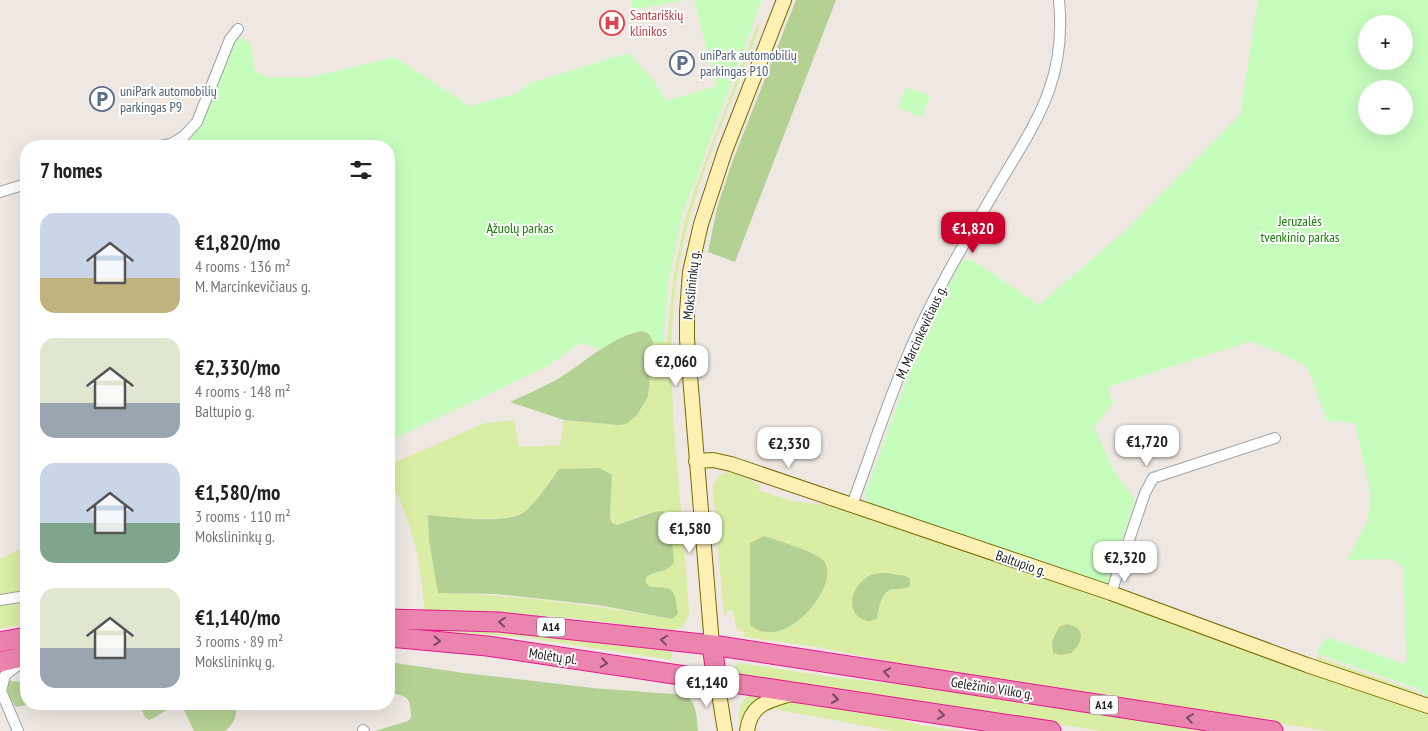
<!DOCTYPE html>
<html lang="en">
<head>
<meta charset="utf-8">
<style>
	body { margin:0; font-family:"PT Sans Narrow",sans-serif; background:#f2f2f2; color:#222; height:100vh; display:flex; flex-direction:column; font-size:19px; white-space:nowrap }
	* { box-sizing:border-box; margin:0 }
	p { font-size:16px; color:#767676 }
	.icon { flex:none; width:28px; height:28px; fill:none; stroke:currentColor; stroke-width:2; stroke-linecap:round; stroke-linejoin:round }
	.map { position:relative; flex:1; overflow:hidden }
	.drawer { position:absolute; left:20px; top:140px; width:375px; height:570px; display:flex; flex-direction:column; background:#fff; border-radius:20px; box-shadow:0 5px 20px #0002 }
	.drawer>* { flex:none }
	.tools { position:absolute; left:1358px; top:15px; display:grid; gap:10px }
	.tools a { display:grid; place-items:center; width:55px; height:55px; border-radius:50%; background:#fff; box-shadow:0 5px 20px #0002; font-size:25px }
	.price { position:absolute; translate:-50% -42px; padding:0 11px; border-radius:10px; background:#fff; color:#222; font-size:16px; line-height:32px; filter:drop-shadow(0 1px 2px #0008) }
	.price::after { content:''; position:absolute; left:50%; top:30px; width:15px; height:11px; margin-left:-8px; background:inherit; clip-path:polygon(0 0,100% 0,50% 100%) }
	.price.on { background:#cb002f; color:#fff }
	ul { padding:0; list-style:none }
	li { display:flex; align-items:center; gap:15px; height:125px; padding:0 20px }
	li span { display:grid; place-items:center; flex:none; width:140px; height:100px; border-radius:15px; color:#555 }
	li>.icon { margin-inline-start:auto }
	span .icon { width:60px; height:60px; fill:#fffc; stroke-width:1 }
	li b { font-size:21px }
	h2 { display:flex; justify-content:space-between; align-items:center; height:60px; padding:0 20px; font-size:21px }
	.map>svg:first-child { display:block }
	.grass { fill:#d9eda4; fill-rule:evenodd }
	.forest { fill:#b4d194 }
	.park { fill:#c6fdbc; fill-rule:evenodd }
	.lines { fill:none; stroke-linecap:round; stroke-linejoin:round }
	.street-casing { stroke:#a1a1a1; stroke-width:12 }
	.secondary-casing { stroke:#796a00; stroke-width:16 }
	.highway-casing { stroke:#e4188e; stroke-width:21 }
	.street { stroke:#fff; stroke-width:10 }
	.secondary { stroke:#fef0b2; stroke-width:14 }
	.highway { stroke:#ec84b0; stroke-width:19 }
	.oneway { stroke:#7a4b5f }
	.labels { text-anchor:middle; stroke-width:4; stroke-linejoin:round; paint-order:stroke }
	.shield { fill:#fff; stroke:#616161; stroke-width:1 }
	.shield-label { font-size:12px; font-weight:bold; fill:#1d1d1d }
	.health-label { font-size:14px; fill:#be3a42; stroke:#fff; text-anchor:start }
	.service-label { font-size:14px; fill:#4e5e75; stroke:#fff; text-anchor:start }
	.park-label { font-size:14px; fill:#178204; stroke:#fff }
	.street-label { font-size:14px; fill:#1d1d1d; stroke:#fff }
</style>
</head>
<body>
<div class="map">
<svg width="1428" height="731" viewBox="0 0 1428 731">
	<rect width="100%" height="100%" fill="#efe8e2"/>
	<path class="grass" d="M757 25 759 29 758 32C729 110 691 189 678 272 667 340 672 408 678 476 682 521 686 566 689 612 686 624 684 628 671 631 658 633 646 628 633 626 615 623 596 621 577 619 526 613 476 612 425 612L418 555 407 518 397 493 389 496V465L485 423 514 420 519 447 560 445 564 420 618 425 648 397 653 341 667 342 673 279 684 223 695 188ZM599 468 612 475 610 517 612 523 617 525C630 520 655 508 667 513L672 567 649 574 646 578V583L650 587H666L672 619C593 605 519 595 438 593L428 516C453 517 503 525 524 512 534 506 551 479 559 469Z
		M733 471 761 486 758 490 791 501 828 505 1088 593 1308 672 1428 712V731H1329L932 670 812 646 744 637V632L740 631 736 627 733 611 729 610 724 616 713 490C713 478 722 472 733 471ZM906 576 910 586C905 589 900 589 894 589 881 590 879 608 877 618L853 612Z
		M26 546V625L0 628V559Z
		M393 629 472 630 551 634 673 649 671 660 523 637 448 632 394 631Z
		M1316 656 1417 692 1426 699 1317 662Z
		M738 663 839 678 954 690 1223 731H1102L738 675 735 674 734 668Z
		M752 694 855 708 921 725 963 731H892L752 705 747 710 749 731H740C739 716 736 701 752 694Z"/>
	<path class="forest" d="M796 0H836L735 262 708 252 717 208 733 160Z
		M642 331 649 334 653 341 648 397 636 416 626 424 618 425 564 420 510 402C525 395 541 388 556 380 584 364 610 336 642 331Z
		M599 468 612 475 610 517 612 523 617 525 654 512 663 511 670 517 674 562C668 574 654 569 646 578V583L650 587C676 587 674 589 678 614L672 619 598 605 496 594 438 593 429 540 428 515C451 517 511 526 527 510 539 498 549 483 559 469Z
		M764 536C778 541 815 551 824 561 842 583 785 655 750 625V543Z
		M887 573 906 576 910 579V586C905 589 900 589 894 589 881 590 879 608 877 618 871 622 868 622 862 619 843 609 854 582 871 575 876 573 882 573 887 573Z
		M1066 624C1086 627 1084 642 1071 653L1061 655 1053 653 1052 641 1059 627Z
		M389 662 464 673 593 688 685 695C698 704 696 717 698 731H375L408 721 411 717C410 697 409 696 389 693Z
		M10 681 26 682V704H32L16 707C11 699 4 690 10 681Z
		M139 704H236C237 716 235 723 225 731H194L184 710C167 704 163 715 149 720L145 717Z"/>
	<path class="park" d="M631 0H685L633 10Z
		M694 0H762L682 215 668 284 663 342 653 341C651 339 651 336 649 334 639 324 611 344 601 349L580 343 548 366 389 441V146H178L189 139 200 127 237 36 250 43 255 70 268 78 312 77 394 57 470 106 516 94 530 83 628 53 652 78 666 101 716 86Z
		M1258 0H1428V697L1416 688 1318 654V650L1327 637 1404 664 1407 660 1403 567 1392 559 1347 560 1367 523 1371 495 1355 423 1327 421 1308 368 1293 359 1251 341 1108 387 1113 403 1094 427 1113 469 1135 500 1108 583 1105 585 870 504 866 499V491L912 365 939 304 963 259 974 261 1039 305 1126 230 1240 115ZM1366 24H1404V61H1366ZM1366 89H1404V126H1366Z
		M906 87 930 96 922 117 898 108Z"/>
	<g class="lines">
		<defs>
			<path id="street" d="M161 146 171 144 184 136 197 122 230 39 238 29
				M0 192 26 184
				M852 505C873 448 892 388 918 332 940 283 969 236 996 189 1035 123 1067 82 1059 0
				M1111 593 1145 493 1153 478 1275 438
				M0 600 26 596
				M363 730 364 731
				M18 731 1 691 5 675 22 662"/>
			<path id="secondary" d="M696 461 713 460 731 464 1111 593 1307 665 1428 706
				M712 645 687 339V312L690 272 701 224 725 151 784 0
				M717 681 725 731
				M747 731C751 702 770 701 794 693"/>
			<path id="highway" d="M389 619 499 622 712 645 1273 731
				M389 637 487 646 1051 731
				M0 642 26 637
				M712 645 717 681
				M0 662 26 656"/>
		</defs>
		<use href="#street" class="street-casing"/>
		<use href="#secondary" class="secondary-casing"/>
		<use href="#highway" class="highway-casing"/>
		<use href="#street" class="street"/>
		<use href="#secondary" class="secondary"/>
		<use href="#highway" class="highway"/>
	</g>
	<defs><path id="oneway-chevron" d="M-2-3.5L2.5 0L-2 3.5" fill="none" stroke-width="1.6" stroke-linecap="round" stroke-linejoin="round" transform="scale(1.25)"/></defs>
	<g class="oneway">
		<use href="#oneway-chevron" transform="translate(502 622) rotate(-175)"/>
		<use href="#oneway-chevron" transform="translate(664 640) rotate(-174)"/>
		<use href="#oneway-chevron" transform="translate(437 641) rotate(4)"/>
		<use href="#oneway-chevron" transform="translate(604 663) rotate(9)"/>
		<use href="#oneway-chevron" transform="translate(887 672) rotate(-171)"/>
		<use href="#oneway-chevron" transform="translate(835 699) rotate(8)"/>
		<use href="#oneway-chevron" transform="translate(941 715) rotate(8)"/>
		<use href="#oneway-chevron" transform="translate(1190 718) rotate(-171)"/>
	</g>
	<defs>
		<symbol id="hospital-ring" viewBox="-11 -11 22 22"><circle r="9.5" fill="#fff" stroke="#e0444e" stroke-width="1.5"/><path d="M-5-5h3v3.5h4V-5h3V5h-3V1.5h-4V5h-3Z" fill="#e0444e"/></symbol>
		<symbol id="parking-ring" viewBox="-11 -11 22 22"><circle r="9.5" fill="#fff" stroke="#5c6f8a" stroke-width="1.5"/><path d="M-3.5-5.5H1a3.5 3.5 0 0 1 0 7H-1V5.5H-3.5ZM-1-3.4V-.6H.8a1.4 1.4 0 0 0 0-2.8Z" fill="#5c6f8a"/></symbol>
	</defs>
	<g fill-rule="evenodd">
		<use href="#hospital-ring" x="598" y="9" width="28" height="28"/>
		<use href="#parking-ring" x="668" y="49" width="28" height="28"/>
		<use href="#parking-ring" x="88" y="85" width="28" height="28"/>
	</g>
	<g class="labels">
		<g class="shield">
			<rect x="537" y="617.5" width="28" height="19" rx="4"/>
			<rect x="1090" y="695.5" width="28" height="19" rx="4"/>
		</g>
		<g class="shield-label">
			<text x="551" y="631">A14</text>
			<text x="1104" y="709">A14</text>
		</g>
		<g class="health-label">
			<text x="630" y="20">Santariškių<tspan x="630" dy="16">klinikos</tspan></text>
		</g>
		<g class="service-label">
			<text x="700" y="60">uniPark automobilių<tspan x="700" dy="16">parkingas P10</tspan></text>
			<text x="120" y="96">uniPark automobilių<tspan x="120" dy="16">parkingas P9</tspan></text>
		</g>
		<g class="park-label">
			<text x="1300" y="226">Jeruzalės<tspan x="1300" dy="16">tvenkinio parkas</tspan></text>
			<text x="520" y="233">Ąžuolų parkas</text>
		</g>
		<g class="street-label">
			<text transform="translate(691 285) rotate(-84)" y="5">Mokslininkų g.</text>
			<text transform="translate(921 332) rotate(-65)" y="5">M. Marcinkevičiaus g.</text>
			<text transform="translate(1021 563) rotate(19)" y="5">Baltupio g.</text>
			<text transform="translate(553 656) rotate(8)" y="5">Molėtų pl.</text>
			<text transform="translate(992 688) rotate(9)" y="5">Geležinio Vilko g.</text>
		</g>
	</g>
</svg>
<div class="tools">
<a>+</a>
<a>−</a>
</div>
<b class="price on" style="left:973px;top:254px">€1,820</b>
<b class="price" style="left:676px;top:387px">€2,060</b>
<b class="price" style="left:1147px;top:467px">€1,720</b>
<b class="price" style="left:789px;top:469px">€2,330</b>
<b class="price" style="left:690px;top:554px">€1,580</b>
<b class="price" style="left:1125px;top:583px">€2,320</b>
<b class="price" style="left:707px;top:708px">€1,140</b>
<section class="drawer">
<h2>7 homes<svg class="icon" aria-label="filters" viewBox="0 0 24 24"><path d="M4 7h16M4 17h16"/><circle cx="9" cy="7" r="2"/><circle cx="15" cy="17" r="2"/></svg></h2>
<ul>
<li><span style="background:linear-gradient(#c9d6e8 65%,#c2b280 0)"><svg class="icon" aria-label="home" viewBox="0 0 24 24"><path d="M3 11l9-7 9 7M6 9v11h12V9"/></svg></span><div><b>€1,820/mo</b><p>4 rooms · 136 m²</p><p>M. Marcinkevičiaus g.</p></div></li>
<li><span style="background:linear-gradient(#dfe7d0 65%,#9aa5b1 0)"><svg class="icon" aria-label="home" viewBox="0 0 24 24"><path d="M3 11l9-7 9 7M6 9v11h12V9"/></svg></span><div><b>€2,330/mo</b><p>4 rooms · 148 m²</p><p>Baltupio g.</p></div></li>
<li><span style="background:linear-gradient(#c9d6e8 60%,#7fa58c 0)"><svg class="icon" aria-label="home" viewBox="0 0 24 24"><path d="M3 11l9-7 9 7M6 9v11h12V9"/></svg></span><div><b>€1,580/mo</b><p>3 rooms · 110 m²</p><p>Mokslininkų g.</p></div></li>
<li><span style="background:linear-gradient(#dfe7d0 60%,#9aa5b1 0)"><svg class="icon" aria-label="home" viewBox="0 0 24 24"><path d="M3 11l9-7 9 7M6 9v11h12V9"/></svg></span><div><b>€1,140/mo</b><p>3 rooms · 89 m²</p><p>Mokslininkų g.</p></div></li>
</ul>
</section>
</div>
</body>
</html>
